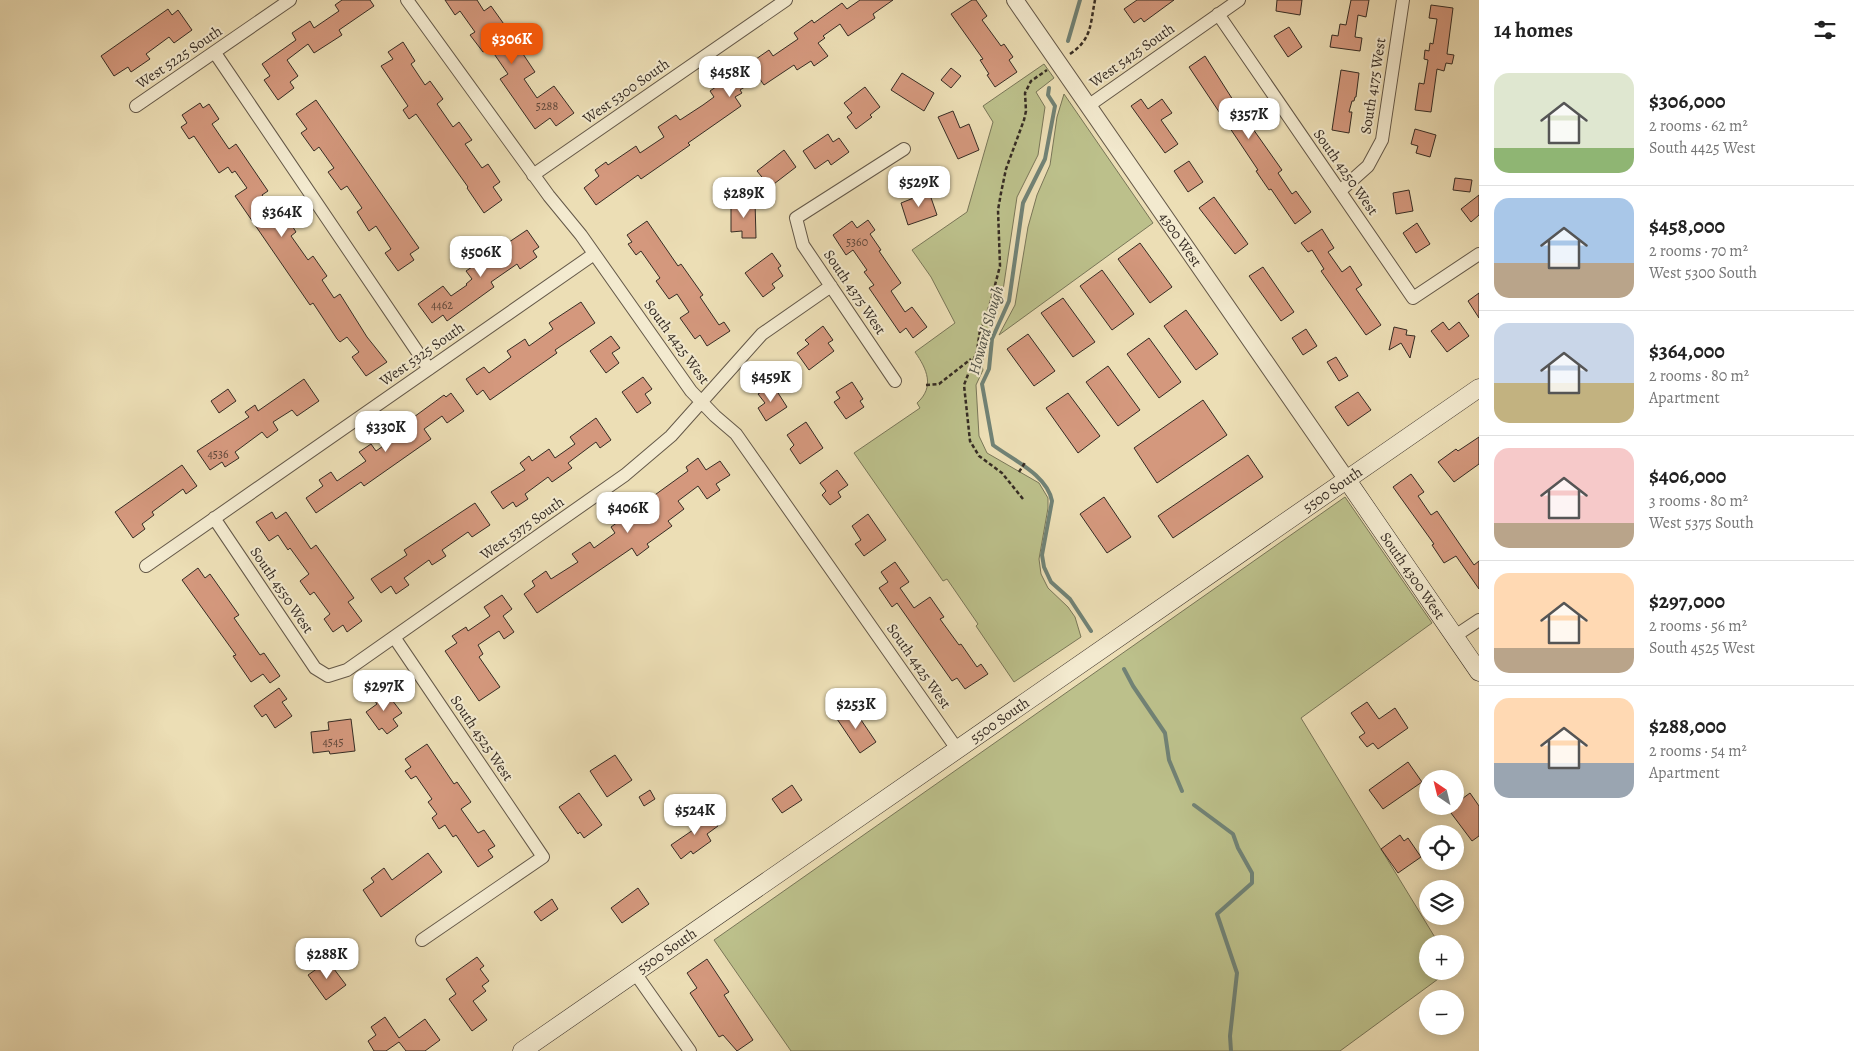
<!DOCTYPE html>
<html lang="en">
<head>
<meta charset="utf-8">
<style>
	body { margin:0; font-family:Alegreya,serif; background:#f6f6f6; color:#222; height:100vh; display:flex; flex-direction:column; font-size:19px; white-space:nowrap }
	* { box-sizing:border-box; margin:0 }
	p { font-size:16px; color:#767676 }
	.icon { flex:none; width:28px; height:28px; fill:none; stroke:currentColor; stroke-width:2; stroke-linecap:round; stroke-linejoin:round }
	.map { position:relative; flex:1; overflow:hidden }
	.panel { display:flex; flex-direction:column; background:#fff; width:375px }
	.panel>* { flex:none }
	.needle { width:32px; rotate:325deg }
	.tools { position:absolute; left:1419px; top:770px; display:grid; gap:10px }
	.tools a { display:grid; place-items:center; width:45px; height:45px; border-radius:50%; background:#fff; box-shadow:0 2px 12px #0003; font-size:25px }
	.price { position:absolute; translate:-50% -42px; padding:0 11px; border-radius:10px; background:#fff; color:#222; font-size:16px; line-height:32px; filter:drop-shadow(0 1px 2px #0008) }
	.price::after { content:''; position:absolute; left:50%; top:30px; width:15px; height:11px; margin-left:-8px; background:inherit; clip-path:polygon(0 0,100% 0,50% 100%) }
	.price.on { background:#ea580c; color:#fff }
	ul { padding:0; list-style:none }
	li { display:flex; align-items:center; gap:15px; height:125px; padding:0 15px }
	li+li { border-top:1px solid #e0e0e0 }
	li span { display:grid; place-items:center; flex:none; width:140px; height:100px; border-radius:15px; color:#555 }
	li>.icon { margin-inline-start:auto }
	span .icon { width:60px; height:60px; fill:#fffc; stroke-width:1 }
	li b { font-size:21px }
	h2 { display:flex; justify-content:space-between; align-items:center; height:60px; padding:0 15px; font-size:21px }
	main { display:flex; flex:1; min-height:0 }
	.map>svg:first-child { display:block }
	.green { fill:#bcc08b; stroke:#797658 }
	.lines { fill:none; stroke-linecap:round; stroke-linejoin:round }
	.stream { stroke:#718275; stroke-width:4 }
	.building { fill:#d4987d; stroke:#362c24 }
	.minor-casing { stroke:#645848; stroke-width:14 }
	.tertiary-casing { stroke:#645848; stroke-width:18 }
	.secondary-casing { stroke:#362c24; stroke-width:19 }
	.path { stroke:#362c24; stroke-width:2.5; stroke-dasharray:4 2.5; stroke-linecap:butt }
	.minor { stroke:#f3eacf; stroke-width:12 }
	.tertiary { stroke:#f3eacf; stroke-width:16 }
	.secondary { stroke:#f3eacf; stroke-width:18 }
	.labels { text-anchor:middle; stroke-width:4; stroke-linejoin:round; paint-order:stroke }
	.number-label { font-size:12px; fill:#5e473a }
	.street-label { font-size:15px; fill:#362c24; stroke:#f3eacf }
	.water-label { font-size:16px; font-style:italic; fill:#4f5046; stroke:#f3eacf }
</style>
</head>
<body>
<main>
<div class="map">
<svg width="1479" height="1051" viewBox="0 0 1479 1051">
	<rect width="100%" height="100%" fill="#ecdeb5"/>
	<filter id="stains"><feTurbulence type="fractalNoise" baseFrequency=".004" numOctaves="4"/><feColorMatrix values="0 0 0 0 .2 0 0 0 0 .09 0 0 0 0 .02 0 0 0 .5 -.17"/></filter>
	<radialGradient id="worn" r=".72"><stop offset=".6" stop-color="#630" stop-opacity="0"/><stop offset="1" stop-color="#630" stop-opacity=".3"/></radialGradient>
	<path class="green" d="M1044 64 1054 78 1036 92 1045 107 1038 155 1017 197 1002 297 987 336 982 366 983 370 976 385 979 436 987 453 1039 483 1048 498V508L1039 559 1041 574 1048 588 1068 607 1075 617 1081 637 1014 682 976 626 978 624 947 579 943 581 854 453 920 408 917 403C935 387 927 369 915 352L955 323 931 277 912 250 967 212 993 122 983 106Z
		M1064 94 1153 223 999 335 1015 305 1028 227 1037 195 1050 165 1057 117Z
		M1345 497 1432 623 1301 718 1439 944H1428V971H1449L1340 1051H791L714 940Z"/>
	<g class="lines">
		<path class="stream" d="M1068 41 1080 0
			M1049 88 1048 95 1055 106 1045 159 1023 203 1009 301 992 339 989 369 982 384 993 445C1013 460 1047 475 1052 501L1042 555 1044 567 1051 582 1070 599 1091 631
			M1124 669 1133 686 1165 733 1169 760 1182 791
			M1194 805 1233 834 1238 848 1252 873V883L1217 914 1237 973 1230 1036 1231 1051"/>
	</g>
	<path class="building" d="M342 0H370L374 6 339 30 342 35 314 53 308 44 287 60 298 76 290 82 294 88 278 100 264 80 270 76 262 64 296 40 292 33 310 21 314 28 339 11 335 5Z
		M445 0H477L484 11 491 6 506 27 500 32 512 48 517 45 535 72 524 79 537 98 554 86 574 113 556 126 550 118 535 129 500 79 508 74 490 48 483 52 470 35 475 32 460 11 455 15Z
		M860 0H893L873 14 875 18 848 36 840 24 823 36 825 38 818 43 828 56 814 66 811 61 797 70 794 65 764 85 759 78 740 90 742 93 735 97 741 106 688 143 690 145 641 179 638 175 596 205 584 188 599 176 595 170 606 162 608 165 636 146 640 153 664 137 658 127 676 115 680 120 703 105 714 97 710 91 769 50 773 56 798 39 794 33 812 20 814 23 842 3 847 9Z
		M972 0H976L987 16 982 20 1001 46 1004 44 1013 57 1009 60 1017 72 995 87 987 75 989 74 980 60 983 59 951 14Z
		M1137 0H1174L1144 22 1141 18 1134 23 1124 9Z
		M1277 0H1302L1300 15 1276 11Z
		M1351 0H1369L1366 17 1358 15 1355 37 1362 38 1360 51 1330 47 1332 35 1338 36 1340 24 1346 25Z
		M1431 5 1453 8 1447 54 1454 55 1452 64 1446 63 1444 71 1437 69 1431 112 1415 110 1419 83 1424 84 1428 60 1424 59 1425 50 1429 51 1430 43 1433 44 1437 19 1429 18Z
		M168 9 172 15 178 10 192 30 174 43 169 37 146 54 150 59 131 72 128 67 114 76 101 56Z
		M1289 27 1302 47 1288 57 1274 36Z
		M403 42 415 61 411 64 425 85 430 81 443 99 437 104 453 127 459 122 472 140 465 144 482 168 488 164 500 182 493 187 502 200 484 213 467 188 468 187 416 114 409 119 403 110 408 106 381 66 393 59 388 52Z
		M1205 56 1233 100 1235 98 1243 110 1241 112 1282 170 1278 173 1292 194 1296 191 1311 212 1295 224 1271 189 1269 190 1256 171 1258 170 1189 67Z
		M951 68 961 76 951 88 941 80Z
		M1341 70 1359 73 1356 97H1355L1354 101H1352L1349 112H1352L1349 133 1332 130Z
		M902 73 934 93 924 111 891 90Z
		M865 87 880 107 870 115 872 117 856 129 847 117 852 113 844 103Z
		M1141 99 1148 109 1162 99 1172 113 1161 120 1178 144 1165 153 1131 106Z
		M316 100 419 248 410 254 414 260 398 271 385 253 391 249 376 226 369 231 357 212 362 208 347 186 341 190 328 172 334 168 319 147 314 151 301 133 307 129 296 114Z
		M200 103 203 108 209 104 219 119 212 124 229 149 236 144 268 191 262 195 278 217 284 213 296 232 291 236 308 260 313 256 327 276 322 280 334 298 340 294 367 337 387 362 366 376 352 357 359 352 347 337 340 342 337 339 313 303 310 305 235 196 247 188 235 171 232 173 228 167 219 173 194 136 189 139 181 127 187 123 182 115Z
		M953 111 960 128 969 124 979 150 958 159 938 117Z
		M1415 129 1436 135 1430 157 1416 153 1418 146 1411 144Z
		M828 134 833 142 839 138 849 152 831 165 828 160 815 169 803 151Z
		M784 150 796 167 770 187 757 171Z
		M1189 161 1203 182 1188 192 1174 171Z
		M1455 178 1472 180 1470 192 1453 190Z
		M928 189 937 215 908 225 901 203 916 197 915 193Z
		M1409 190 1413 211 1396 214 1393 193Z
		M1479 195V215L1471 222 1461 209Z
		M1214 197 1248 244 1235 254 1199 208Z
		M755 201 756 238H742V231L731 232V202Z
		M868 220 875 230 870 234 881 250 879 251 901 283 891 291 905 312 912 307 927 327 913 338 906 328 900 333 869 288 874 285 864 272 867 270 853 250 846 255 833 235 852 221 857 228Z
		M647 221 678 266 681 264 703 295 700 297 719 325 724 322 730 331 707 346 700 335 695 339 680 318 689 312 677 294 669 299 656 281 660 278 641 251 636 255 628 244 632 242 627 235Z
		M1417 223 1430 244 1416 253 1403 233Z
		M1322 229 1334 248 1328 252 1342 272 1350 266 1362 285 1356 289 1381 325 1366 335 1321 271 1324 269 1312 250 1308 252 1301 243Z
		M527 230 539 247 533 251 537 257 520 269 517 264 491 282 494 287 447 321 443 315 432 323 418 304 443 286 451 296 467 285 466 284 472 279 466 271Z
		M1140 243 1172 287 1150 303 1118 259Z
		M772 253 781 266 778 268 783 276 772 284 775 288 763 297 745 273Z
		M1263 267 1294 312 1281 321 1249 276Z
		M1102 270 1134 314 1112 330 1080 286Z
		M1479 293V318L1468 301Z
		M1063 298 1095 342 1073 357 1041 313Z
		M581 302 595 323 555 350 557 353 490 400 483 390 477 395 466 379 484 367 489 373 511 357 507 351 525 339 529 346 553 329 549 323Z
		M1186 310 1218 354 1196 370 1164 326Z
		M1443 322 1449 330 1459 322 1469 336 1447 352 1431 331Z
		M823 326 833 340 828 343 834 351 809 370 797 353 809 344 805 340Z
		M1394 327 1407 330 1406 335 1415 336 1410 358 1401 343 1389 350Z
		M1306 329 1317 346 1303 355 1292 338Z
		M1028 334 1055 371 1034 386 1007 349Z
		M611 336 620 348 612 353 619 363 606 373 590 351Z
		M1149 338 1181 382 1159 398 1127 354Z
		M1336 357 1348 376 1339 381 1327 362Z
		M1108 366 1140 410 1118 426 1086 382Z
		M643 377 652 389 645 394 651 403 637 413 622 392Z
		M304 379 319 401 297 416 292 410 273 422 278 430 267 438 262 432 235 452 239 458 225 467 222 462 210 470 197 451 249 417 245 412 255 405 258 411Z
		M852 382 863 399 860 401 864 407 846 419 834 402 840 398 836 392Z
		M773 385 787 407 766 421 758 408 765 403 758 394Z
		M228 389 236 401 219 413 211 401Z
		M1358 392 1371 410 1348 426 1335 407Z
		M451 393 464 411 447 423 442 416 424 429 431 439 364 486 361 482 316 513 306 498 323 486 319 480 331 472 337 481 366 461 359 452 371 444 376 451 406 430 403 425 444 395 446 397Z
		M1068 393 1100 436 1078 453 1046 408Z
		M1203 400 1227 435 1157 483 1134 448Z
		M596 418 611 440 600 448 596 442 568 463 572 468 552 482 548 477 525 494 528 499 516 507 513 502 503 509 491 492 525 470 520 463 529 456 532 461 549 449 555 458 575 444 570 437Z
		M806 422 823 448 800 464 790 449 794 445 787 435Z
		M1479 437V464L1454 482 1438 462 1456 449 1458 451Z
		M1248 455 1263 477 1173 538 1158 516Z
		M698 458 706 470 720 461 730 475 716 484 720 490 707 499 698 486 678 501 684 509 668 521 672 526 647 544 649 547 637 556 632 548 537 613 524 594 535 586 532 581 546 571 551 579 578 562 572 554 590 542 594 548 615 533 611 527 632 512 636 517 656 502 652 497 688 471 686 467Z
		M182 465 197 486 186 494 183 489 152 512 154 515 142 524 145 529 133 538 115 512Z
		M837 470 848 485 838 492 841 497 830 505 822 495 826 491 820 483Z
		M1411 474 1424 492 1418 496 1431 515 1437 511 1474 565 1479 561V589L1456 556 1444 563 1432 545 1434 544 1393 487Z
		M1104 497 1131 537 1107 553 1080 514Z
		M475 503 490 525 472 537 468 532 442 550 446 556 432 565 429 560 404 578 409 585 396 594 391 586 381 593 371 579 407 555 404 550Z
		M272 512 276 519 286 512 311 549 316 545 354 598 348 602 362 621 347 632 343 625 333 632 324 619 330 614 314 592 310 595 300 581 309 574 290 548 288 550 278 535 269 541 256 522Z
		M868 514 886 540 864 556 855 544 861 540 852 526Z
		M895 562 909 582 900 588 914 608 930 597 944 617 940 619 959 645 961 644 977 667 981 664 988 674 965 689 957 678 952 681 897 603 892 607 879 588 888 582 881 572Z
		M198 568 205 578 210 574 239 615 234 618 260 655 264 653 280 676 270 683 263 674 251 682 233 656 236 655 182 580Z
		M502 595 512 609 503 616 514 632 504 639 499 631 478 645 483 654 479 657 500 687 479 701 445 651 457 643 452 636 466 627 468 631 490 616 484 607Z
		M382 687 402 713 393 719 398 726 387 734 382 728 379 730 366 712 377 704 371 696Z
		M279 688 287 699 282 702 292 716 275 728 266 714 262 717 254 706Z
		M1367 702 1379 719 1395 708 1408 728 1378 749 1373 743 1367 747 1359 737 1365 733 1351 713Z
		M853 708 876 742 860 753 837 719Z
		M351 719 355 751 330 754 329 751 313 753 311 732 329 730 328 722Z
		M427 744 454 784 457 782 471 802 461 809 478 833 484 830 495 846 488 850 493 857 478 867 456 835 453 837 445 825 439 829 432 818 437 814 428 802 432 799 416 776 411 779 405 771 411 767 405 759Z
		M615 755 632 780 607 797 590 771Z
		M1408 762 1422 782 1383 809 1369 790Z
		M792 785 802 800 782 813 772 799Z
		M650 790 655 799 644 806 639 797Z
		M579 793 602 825 584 838 580 832 578 834 559 807Z
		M1470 793 1479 806V836L1472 841 1448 809 1455 806V804Z
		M709 813 718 826 707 834 711 841 693 854 691 851 681 859 671 845 693 830 688 823 697 816 700 820Z
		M1400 835 1404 841 1408 838 1421 857 1398 873 1381 849Z
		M428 853 442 872 381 917 363 890 374 882 371 878 384 868 392 880Z
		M638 888 649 904 622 923 611 908Z
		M552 899 558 909 541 921 534 912Z
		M477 957 484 966 480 969 489 981 482 986 486 991 473 1001 487 1020 472 1031 449 999 456 994 446 979Z
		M707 959 729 992 724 995 753 1040 737 1051 723 1035 719 1037 690 993 697 988 687 973Z
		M328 961 346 985 326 1000 308 975Z
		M385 1017 399 1038 425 1019 440 1040 425 1051H406L399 1042 386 1051H374L368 1041 376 1035 371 1027Z"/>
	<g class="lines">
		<defs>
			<path id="minor" d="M407 0 549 196 581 235 691 391 715 416 736 434 957 749
				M1218 14 1413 298 1479 254
				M215 53 429 369
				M136 106 290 0
				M1088 106 1239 0
				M533 175 786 0
				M1340 191 1368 166 1382 140 1403 0
				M895 381 803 245 796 218 904 149
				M214 518 315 668 328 676 347 670 625 475 671 436 762 334 831 286
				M146 566 594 254
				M1455 636 1479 620
				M394 637 543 857 422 940
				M635 973 690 1051"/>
			<g id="tertiary">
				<path id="s1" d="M1015 0 1347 480"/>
			</g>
			<g id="secondary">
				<path id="s2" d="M1347 480 1479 672"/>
				<path id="s3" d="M522 1051 1479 388"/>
			</g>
		</defs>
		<use href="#minor" class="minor-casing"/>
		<use href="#tertiary" class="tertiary-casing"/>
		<use href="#secondary" class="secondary-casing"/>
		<path class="path" d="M1070 54C1092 39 1090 25 1095 0
			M926 385 939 384 971 359
			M1019 472 1026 461
			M1023 499 1002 473 979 456 970 441 964 385 977 351 980 330 989 308 1000 266 998 210 1001 193 1006 169 1024 120 1026 111 1025 93 1031 81 1047 70"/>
		<use href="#minor" class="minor"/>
		<use href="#tertiary" class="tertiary"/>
		<use href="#secondary" class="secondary"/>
	</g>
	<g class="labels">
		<g class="number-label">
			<text x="547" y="110">5288</text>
			<text x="857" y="246">5360</text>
			<text x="442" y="309">4462</text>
			<text x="218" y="458">4536</text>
			<text x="333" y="746">4545</text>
		</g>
		<g class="street-label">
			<text transform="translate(1132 55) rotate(-35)" y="5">West 5425 South</text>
			<text transform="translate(179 57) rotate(-34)" y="5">West 5225 South</text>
			<text transform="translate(1373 86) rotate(-81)" y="5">South 4175 West</text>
			<text transform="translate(626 91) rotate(-35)" y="5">West 5300 South</text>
			<text transform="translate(1346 172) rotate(55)" y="5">South 4250 West</text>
			<text dy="5" stroke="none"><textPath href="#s1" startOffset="291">4300 West</textPath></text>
			<text transform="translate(855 292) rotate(56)" y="5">South 4375 West</text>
			<text transform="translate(677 342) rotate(54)" y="5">South 4425 West</text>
			<text transform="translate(422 354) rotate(-35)" y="5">West 5325 South</text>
			<text dy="5" stroke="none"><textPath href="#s3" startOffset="986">5500 South</textPath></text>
			<text transform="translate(522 528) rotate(-35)" y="5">West 5375 South</text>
			<text dy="5" stroke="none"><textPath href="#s2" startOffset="116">South 4300 West</textPath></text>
			<text transform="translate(282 590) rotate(56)" y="5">South 4550 West</text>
			<text transform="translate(919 666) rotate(55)" y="5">South 4425 West</text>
			<text dy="5" stroke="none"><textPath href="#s3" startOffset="581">5500 South</textPath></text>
			<text transform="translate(482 738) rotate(56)" y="5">South 4525 West</text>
			<text dy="5" stroke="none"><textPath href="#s3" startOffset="176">5500 South</textPath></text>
		</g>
		<g class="water-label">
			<text transform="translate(985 330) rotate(-74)" y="6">Howard Slough</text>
		</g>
	</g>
	<rect width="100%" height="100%" filter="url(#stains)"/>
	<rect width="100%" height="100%" fill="url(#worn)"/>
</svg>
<div class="tools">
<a><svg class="needle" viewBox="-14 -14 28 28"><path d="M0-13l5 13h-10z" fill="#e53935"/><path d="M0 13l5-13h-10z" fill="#767676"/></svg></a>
<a><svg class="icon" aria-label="locate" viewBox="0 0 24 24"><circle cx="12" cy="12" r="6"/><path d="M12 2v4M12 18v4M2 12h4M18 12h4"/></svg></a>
<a><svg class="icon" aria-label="layers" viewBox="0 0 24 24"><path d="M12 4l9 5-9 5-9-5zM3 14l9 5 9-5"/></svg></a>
<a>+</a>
<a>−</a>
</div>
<b class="price on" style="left:512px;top:65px">$306K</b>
<b class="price" style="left:730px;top:98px">$458K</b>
<b class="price" style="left:1249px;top:140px">$357K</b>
<b class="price" style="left:919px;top:208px">$529K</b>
<b class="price" style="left:744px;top:219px">$289K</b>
<b class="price" style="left:282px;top:238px">$364K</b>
<b class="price" style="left:481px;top:278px">$506K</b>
<b class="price" style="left:771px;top:403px">$459K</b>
<b class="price" style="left:386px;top:453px">$330K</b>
<b class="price" style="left:628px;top:534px">$406K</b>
<b class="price" style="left:384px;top:712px">$297K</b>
<b class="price" style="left:856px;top:730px">$253K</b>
<b class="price" style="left:695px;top:836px">$524K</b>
<b class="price" style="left:327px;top:980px">$288K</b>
</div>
<section class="panel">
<h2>14 homes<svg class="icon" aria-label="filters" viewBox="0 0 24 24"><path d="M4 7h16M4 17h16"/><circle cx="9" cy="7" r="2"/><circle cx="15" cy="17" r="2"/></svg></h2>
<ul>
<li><span style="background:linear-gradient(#dfe7d0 75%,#8fb573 0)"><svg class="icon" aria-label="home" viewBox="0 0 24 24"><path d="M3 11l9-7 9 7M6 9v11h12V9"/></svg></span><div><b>$306,000</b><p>2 rooms · 62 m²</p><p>South 4425 West</p></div></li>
<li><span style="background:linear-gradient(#a9c7e8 65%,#b9a48a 0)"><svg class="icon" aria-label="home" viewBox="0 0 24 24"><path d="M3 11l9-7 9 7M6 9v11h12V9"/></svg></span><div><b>$458,000</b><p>2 rooms · 70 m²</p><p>West 5300 South</p></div></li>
<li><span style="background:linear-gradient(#c9d6e8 60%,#c2b280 0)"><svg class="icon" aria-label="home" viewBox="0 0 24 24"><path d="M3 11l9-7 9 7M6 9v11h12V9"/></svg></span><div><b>$364,000</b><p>2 rooms · 80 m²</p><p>Apartment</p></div></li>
<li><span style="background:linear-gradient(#f6c9c9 75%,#b9a48a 0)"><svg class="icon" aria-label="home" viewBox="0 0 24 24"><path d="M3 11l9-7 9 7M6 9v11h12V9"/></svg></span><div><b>$406,000</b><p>3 rooms · 80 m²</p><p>West 5375 South</p></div></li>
<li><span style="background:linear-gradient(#ffd9b3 75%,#b9a48a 0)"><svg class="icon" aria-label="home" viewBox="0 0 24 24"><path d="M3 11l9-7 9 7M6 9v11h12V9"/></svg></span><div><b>$297,000</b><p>2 rooms · 56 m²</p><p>South 4525 West</p></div></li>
<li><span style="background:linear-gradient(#ffd9b3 65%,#9aa5b1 0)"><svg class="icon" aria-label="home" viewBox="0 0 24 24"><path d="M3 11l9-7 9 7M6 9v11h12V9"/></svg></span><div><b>$288,000</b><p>2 rooms · 54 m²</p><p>Apartment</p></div></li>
</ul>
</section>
</main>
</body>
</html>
